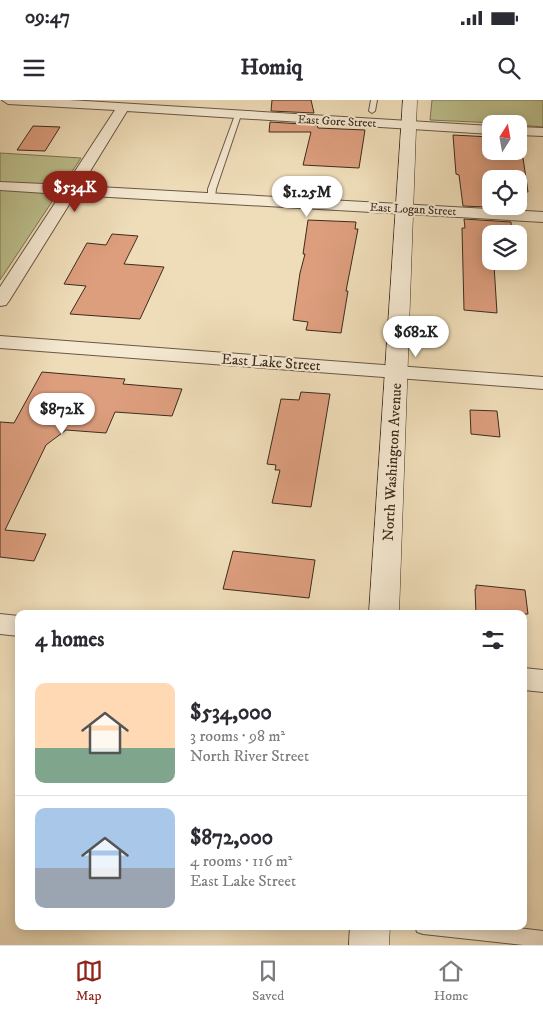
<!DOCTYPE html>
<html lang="en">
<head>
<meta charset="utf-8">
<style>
	body { margin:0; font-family:"IM FELL DW Pica",serif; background:#f2f2f3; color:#2b2b33; height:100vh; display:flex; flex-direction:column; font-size:19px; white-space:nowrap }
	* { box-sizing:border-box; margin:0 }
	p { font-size:16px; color:#7c7c81 }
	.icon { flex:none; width:28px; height:28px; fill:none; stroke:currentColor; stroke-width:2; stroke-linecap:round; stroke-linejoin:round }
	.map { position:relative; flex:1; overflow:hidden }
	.sheet { position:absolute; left:15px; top:510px; width:512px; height:320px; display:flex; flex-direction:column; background:#fff; border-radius:10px; box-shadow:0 2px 12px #0003 }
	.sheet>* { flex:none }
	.needle { width:32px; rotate:11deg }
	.buttons { position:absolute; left:482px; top:15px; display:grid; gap:10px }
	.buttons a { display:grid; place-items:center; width:45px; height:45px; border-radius:10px; background:#fff; box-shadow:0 2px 12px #0003; font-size:25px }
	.price { position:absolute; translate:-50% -42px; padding:0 11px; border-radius:18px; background:#fff; color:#222; font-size:16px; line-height:32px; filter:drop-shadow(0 1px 2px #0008) }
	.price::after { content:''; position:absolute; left:50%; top:30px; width:15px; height:11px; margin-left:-8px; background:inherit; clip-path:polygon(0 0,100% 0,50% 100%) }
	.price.current { background:#8f2418; color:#fff }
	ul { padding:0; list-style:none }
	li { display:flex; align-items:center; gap:15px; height:125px; padding:0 20px }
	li+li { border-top:1px solid #e1e1e2 }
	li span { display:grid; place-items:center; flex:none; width:140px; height:100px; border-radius:10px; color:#555 }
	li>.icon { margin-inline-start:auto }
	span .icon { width:60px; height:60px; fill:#fffc; stroke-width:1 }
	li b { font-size:21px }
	h2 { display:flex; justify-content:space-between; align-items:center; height:60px; padding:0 20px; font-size:21px }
	.status { display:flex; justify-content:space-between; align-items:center; height:35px; padding:0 25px; background:#fff; direction:ltr }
	.status svg { height:14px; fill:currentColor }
	header { display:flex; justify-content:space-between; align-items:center; height:65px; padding:0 20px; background:#fff; font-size:22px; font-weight:700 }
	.dock { display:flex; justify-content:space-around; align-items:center; height:70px; border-top:1px solid #e1e1e2; background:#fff; font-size:14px; color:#7c7c81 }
	.dock a { display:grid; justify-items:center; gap:2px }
	.dock .current { color:#8f2418 }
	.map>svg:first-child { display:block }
	.green { fill:#bcc08d; stroke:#7c7656 }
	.building { fill:#dd9e7e; stroke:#3c2c1e }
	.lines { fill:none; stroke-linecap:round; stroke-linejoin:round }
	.lane-casing { stroke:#695845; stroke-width:2 }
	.street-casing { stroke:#695845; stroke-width:2 }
	.secondary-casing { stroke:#3c2c1e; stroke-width:1 }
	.lane { fill:#f5e9d2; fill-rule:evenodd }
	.street { fill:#f5e9d2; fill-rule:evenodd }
	.secondary { fill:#f5e9d2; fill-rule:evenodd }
	.labels { text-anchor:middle; stroke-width:4; stroke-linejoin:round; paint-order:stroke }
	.far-street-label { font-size:12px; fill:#3c2c1e; stroke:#f5e9d2 }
	.street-label { font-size:15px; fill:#3c2c1e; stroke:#f5e9d2 }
</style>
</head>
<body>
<div class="status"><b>09:47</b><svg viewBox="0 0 49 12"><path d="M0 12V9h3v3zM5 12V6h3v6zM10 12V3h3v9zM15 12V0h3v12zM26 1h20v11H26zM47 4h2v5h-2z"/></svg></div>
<header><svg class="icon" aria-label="menu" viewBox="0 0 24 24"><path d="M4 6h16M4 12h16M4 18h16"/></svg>Homiq<svg class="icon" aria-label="search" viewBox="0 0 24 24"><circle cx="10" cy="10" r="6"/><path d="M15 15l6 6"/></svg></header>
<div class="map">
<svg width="543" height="845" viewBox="0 0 543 845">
	<rect width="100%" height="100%" fill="#efddb9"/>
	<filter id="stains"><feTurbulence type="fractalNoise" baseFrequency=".004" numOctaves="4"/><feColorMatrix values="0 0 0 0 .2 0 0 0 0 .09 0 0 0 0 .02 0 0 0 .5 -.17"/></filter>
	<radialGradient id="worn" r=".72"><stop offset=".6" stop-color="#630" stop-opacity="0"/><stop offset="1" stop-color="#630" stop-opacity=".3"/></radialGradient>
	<path class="green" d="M432 0H543V27L519 25V24L430 20Z
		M0 53 81 58 0 180Z"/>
	<path class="building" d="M272 0H311L314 13 271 11Z
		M270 22 317 25 318 28 365 30 359 68 303 65 311 32H269Z
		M33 26 60 27 45 51 17 50Z
		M453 35 491 37V56L523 58 528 92 519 91V79H491V106H509V108L463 106 459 75 456 74Z
		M464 119 511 122 512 134H491V161H515L516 166 494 165 497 213 464 210 462 128H465Z
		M308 120 356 122 355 129H358L346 191H348L341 233 306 230 308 222 293 220 300 173 305 154H303Z
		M112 134 138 136 124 164 164 167 140 219 70 214 86 186 64 184 87 143 106 145Z
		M42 272 125 279 123 284 182 289 172 316 115 312 106 333 66 330 46 345 5 430 46 434 34 461 0 457V322L14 323Z
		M301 292 330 294 311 407 272 403 280 370H275L276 365 267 364 281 299 299 300Z
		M470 310 497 311 500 337 471 334Z
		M233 451 315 460 309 498 223 489Z
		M476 485 525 490 528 514H476L475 489H476Z"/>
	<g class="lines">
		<defs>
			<path id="lane" d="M371 0H377L375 11 372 13 369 11Z
				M238 13 241 15 216 89 215 97 208 99V89L235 15Z
				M415 826H501L543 831V845H523L423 834 417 832Z"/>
			<path id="street" d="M2 0H69L491 26V34L127 11 81 86 543 112V122L75 95 9 201 6 205 0 206V187L61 94 0 90V82L66 85 115 10 8 4Z
				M519 27 543 28V36L519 35Z
				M0 236 543 277V289L0 248Z
				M0 514 19 516V536L0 534Z
				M524 568 543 570V592L524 590Z"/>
			<path id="secondary" d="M403 0H417L399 514H369Z
				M350 826H390L389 845H349Z"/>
		</defs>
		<use href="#lane" class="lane-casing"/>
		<use href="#street" class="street-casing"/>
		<use href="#secondary" class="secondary-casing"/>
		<use href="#lane" class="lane"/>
		<use href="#street" class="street"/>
		<use href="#secondary" class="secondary"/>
	</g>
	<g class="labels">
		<g class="far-street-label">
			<text transform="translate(337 21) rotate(3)" y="4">East Gore Street</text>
			<text transform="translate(413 109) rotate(3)" y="4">East Logan Street</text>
		</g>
		<g class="street-label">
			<text transform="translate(271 262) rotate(4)" y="5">East Lake Street</text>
			<text transform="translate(392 362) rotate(-87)" y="5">North Washington Avenue</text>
		</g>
	</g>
	<rect width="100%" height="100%" filter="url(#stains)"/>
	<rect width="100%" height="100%" fill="url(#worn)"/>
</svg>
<div class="buttons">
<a><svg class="needle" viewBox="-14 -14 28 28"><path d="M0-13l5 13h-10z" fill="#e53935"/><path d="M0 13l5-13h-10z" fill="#7c7c81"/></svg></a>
<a><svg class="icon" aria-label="locate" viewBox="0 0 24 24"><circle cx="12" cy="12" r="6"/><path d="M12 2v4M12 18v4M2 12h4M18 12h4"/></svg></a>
<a><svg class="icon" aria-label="layers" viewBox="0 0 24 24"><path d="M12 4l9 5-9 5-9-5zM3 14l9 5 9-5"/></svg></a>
</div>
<b class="price current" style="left:75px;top:113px">$534K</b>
<b class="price" style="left:307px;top:118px">$1.25M</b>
<b class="price" style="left:416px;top:258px">$682K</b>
<b class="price" style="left:62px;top:335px">$872K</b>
<section class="sheet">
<h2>4 homes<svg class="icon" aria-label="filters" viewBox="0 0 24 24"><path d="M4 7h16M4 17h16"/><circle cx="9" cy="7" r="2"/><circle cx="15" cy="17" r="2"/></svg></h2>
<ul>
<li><span style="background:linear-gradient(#ffd9b3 65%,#7fa58c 0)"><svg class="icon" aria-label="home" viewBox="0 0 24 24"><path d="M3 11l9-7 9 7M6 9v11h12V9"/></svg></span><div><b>$534,000</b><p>3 rooms · 98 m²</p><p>North River Street</p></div></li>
<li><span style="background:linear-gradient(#a9c7e8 60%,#9aa5b1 0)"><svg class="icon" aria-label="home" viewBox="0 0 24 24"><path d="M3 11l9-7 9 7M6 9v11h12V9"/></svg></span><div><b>$872,000</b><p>4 rooms · 116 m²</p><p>East Lake Street</p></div></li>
</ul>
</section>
</div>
<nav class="dock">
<a class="current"><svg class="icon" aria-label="map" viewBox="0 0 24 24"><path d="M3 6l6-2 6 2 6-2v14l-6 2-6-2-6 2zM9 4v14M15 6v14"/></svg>Map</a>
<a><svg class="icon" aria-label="saved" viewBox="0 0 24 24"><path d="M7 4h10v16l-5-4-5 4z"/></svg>Saved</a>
<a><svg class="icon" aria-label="home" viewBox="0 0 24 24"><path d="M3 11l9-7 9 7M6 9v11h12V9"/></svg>Home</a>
</nav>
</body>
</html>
